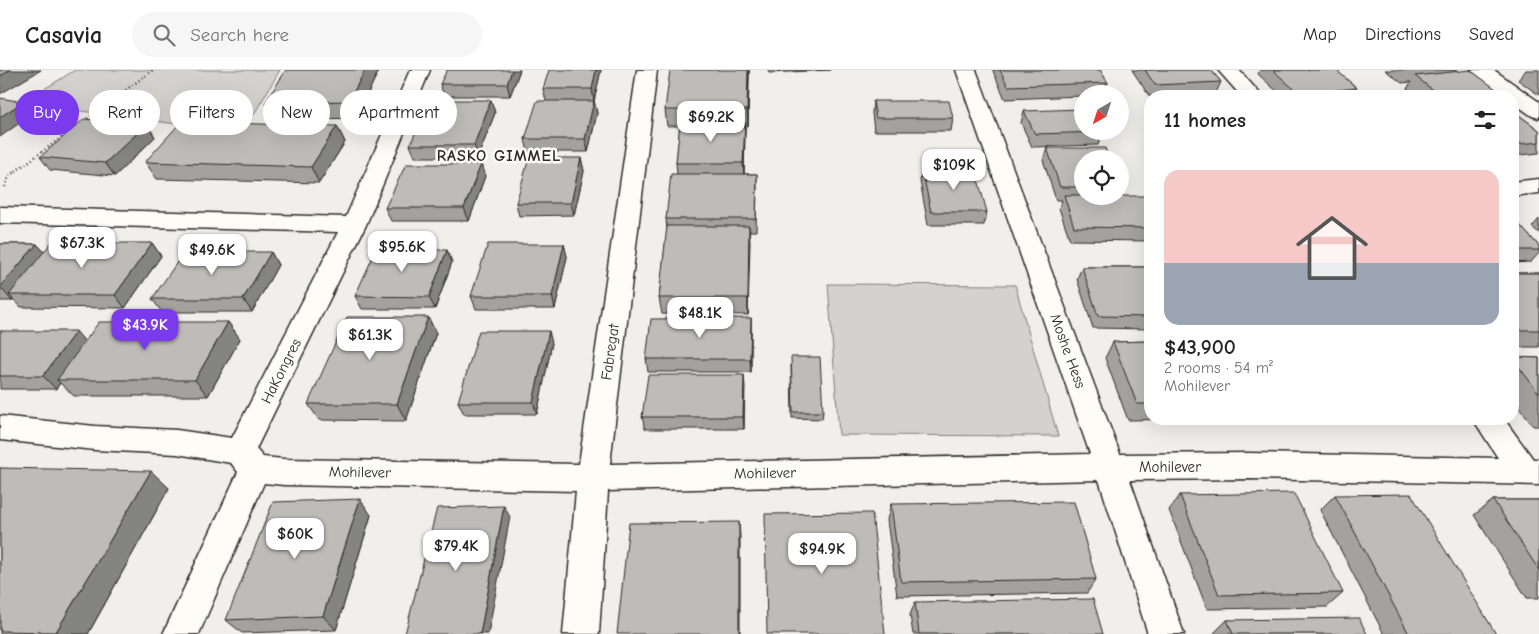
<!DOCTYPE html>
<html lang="en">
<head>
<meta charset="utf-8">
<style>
	body { margin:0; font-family:"Comic Neue",sans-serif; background:#f6f6f6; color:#222; height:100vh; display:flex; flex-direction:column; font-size:19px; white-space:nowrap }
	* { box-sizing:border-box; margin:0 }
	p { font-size:16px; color:#767676 }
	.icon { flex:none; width:28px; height:28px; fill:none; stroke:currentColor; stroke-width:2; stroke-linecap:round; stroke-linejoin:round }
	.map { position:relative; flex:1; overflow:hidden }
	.details { position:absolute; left:1144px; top:20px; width:375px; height:335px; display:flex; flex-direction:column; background:#fff; border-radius:20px; box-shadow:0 5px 20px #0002 }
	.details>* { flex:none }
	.top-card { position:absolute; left:15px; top:20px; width:475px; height:45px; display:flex; gap:10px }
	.needle { width:32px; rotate:219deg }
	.fabs { position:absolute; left:1074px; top:15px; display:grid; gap:10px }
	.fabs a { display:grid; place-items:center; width:55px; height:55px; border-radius:50%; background:#fff; box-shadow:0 5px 20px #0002; font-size:25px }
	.price { position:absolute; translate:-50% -42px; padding:0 11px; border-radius:10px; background:#fff; color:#222; font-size:16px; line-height:32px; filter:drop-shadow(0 1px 2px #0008) }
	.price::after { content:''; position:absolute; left:50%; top:30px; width:15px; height:11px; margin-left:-8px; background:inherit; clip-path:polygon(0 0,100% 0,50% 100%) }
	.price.current { background:#7c3aed; color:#fff }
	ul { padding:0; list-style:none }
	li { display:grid; align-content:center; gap:10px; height:265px; padding:0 20px }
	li+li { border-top:1px solid #e0e0e0 }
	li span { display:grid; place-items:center; height:155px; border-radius:15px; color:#555 }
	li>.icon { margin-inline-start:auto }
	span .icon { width:90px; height:90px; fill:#fffc; stroke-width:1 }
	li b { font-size:21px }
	h2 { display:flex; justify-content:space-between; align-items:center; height:60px; padding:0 20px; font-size:21px }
	.pill { padding:0 18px; border-radius:22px; background:#fff; box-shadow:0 5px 20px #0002; font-size:18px; line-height:45px }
	.pill.current { background:#7c3aed; color:#fff }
	header { display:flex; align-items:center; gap:30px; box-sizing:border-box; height:70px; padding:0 25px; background:#fff; border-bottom:1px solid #e0e0e0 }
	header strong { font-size:24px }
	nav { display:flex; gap:28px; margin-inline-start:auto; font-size:18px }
	.search { width:350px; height:45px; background:#f6f6f6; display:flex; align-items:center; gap:12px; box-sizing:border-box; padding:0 18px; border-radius:28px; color:#767676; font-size:19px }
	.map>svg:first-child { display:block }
	.green { fill:#d3d2cf; stroke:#7f7e7d }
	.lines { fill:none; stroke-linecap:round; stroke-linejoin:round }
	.minor-casing { stroke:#2b2b2b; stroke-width:3 }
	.path { stroke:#2b2b2b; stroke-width:2.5; stroke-dasharray:1 3; stroke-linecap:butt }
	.minor { fill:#fdfcf7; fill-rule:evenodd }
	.wall { fill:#a3a29e; stroke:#2b2b2b }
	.shaded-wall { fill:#848481; stroke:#2b2b2b }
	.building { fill:#bdbcb8; stroke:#2b2b2b }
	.labels { text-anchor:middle; stroke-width:5; stroke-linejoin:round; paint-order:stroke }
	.street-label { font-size:15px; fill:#2b2b2b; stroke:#fdfcf7 }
	.far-district-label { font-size:16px; font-weight:bold; letter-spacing:1px; fill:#2b2b2b; stroke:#fdfcf7 }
</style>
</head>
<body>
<header>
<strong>Casavia</strong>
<div class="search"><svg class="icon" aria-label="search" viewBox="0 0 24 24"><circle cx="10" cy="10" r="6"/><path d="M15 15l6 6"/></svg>Search here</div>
<nav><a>Map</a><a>Directions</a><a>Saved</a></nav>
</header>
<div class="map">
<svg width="1539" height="564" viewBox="0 0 1539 564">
	<rect width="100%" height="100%" fill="#f0efeb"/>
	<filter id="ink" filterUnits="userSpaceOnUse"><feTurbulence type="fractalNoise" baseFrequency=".02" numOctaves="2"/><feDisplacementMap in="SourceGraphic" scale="10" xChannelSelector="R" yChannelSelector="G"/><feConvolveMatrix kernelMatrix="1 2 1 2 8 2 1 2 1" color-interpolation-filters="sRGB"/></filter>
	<g filter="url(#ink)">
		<path class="green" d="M75 0H280L243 63 22 33Z
			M828 214 1015 215 1058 366 839 365Z"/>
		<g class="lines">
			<defs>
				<path id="minor" d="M410 0H430L366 155 256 379 263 387 284 389 579 394 637 0H657L610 394 1090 384 956 0H976L1120 384 1249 383 1498 388 1473 349H1504L1533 389H1539V415L1249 409 1130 410 1184 564H1148L1099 410 608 421 599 564H563L576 421 284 415 264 413 199 564H163L238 402 231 393 177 384 95 380 0 370V346L95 356 177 360 232 368 338 162 0 153V137L346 147Z
					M1218 0H1239L1262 26H1241Z
					M1471 0H1494L1539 32V48L1532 46 1512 32V26H1504Z
					M1539 109V123L1512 126V112Z"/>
			</defs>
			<use href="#minor" class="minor-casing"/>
			<path class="path" d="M84 51 153 0
				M5 117 9 106 73 59"/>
			<use href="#minor" class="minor"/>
		</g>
		<path class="wall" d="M379 0 356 48 274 50 265 33Z
			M520 0 510 26H444L440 14Z
			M601 0 594 31 597 43 588 82H528L525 69 546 31 543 19Z
			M749 0 748 56H745L744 104H757V117L756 161H749L748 245 662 244 659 228 667 160 666 149 677 104 676 93 680 56H667L665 40Z
			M768 0H831L769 3Z
			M993 0H1100L1108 13 1104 24H1082V26L1005 29 993 1Z
			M1132 0H1211L1221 12 1215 25H1196L1228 26H1150V27Z
			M1260 0H1336L1357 18 1352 26H1282L1258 4Z
			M1385 0H1458L1457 2 1496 19 1490 26H1416L1407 19 1411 12 1402 13Z
			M1526 0H1539V25L1518 10Z
			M491 30 495 43 478 87H415L410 75Z
			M873 31 953 48 951 61H874L872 43Z
			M1512 40 1539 60V83L1512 86Z
			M1024 41 1103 62 1098 75 1032 77 1021 53Z
			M147 54 155 67 115 106 50 100 40 87Z
			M337 56 345 72 319 113 157 109 145 92Z
			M1047 78 1082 89V126L1150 136V171L1070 170 1059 138 1062 130H1056L1043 90Z
			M581 88 584 101 574 145 519 146 516 133Z
			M922 99 987 142 984 155H928L920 111Z
			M485 106 469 151H391L385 138Z
			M1512 147 1539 176V183L1531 192 1512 193Z
			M1539 149V163L1532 157Z
			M152 173 161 186 125 238 21 237 13 229 12 231H0V174H37L44 182Z
			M564 174 567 187 555 239H476L471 226Z
			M447 180 452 192 435 239H362L355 226Z
			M271 182 278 195 252 242H162L152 229Z
			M1082 197H1150V259L1093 258 1077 209Z
			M1512 203H1539V277H1512Z
			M428 247 436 263 406 351 319 350 308 334Z
			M751 248V302H648L646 289Z
			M228 252 240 269 208 326H74L60 313 56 319H0V261L85 272Z
			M1150 271V349H1192L1128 350 1105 288 1113 272Z
			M552 273 537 344H464L458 332Z
			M1512 287 1539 288V356H1533L1512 328Z
			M791 294 823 342 822 349 792 348Z
			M744 305V359H645L642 347Z
			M0 398 169 418 88 564H0Z
			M1180 425 1343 523 1327 537 1207 539 1169 440Z
			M1335 425 1496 564H1384L1320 440Z
			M1493 430H1539V528H1527L1474 445Z
			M891 434 1096 509 1087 523 897 526 887 450Z
			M371 445 336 560 242 563 226 550Z
			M915 532 1103 564H913L910 545Z
			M1227 550 1367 564H1215L1214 563Z"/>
		<path class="shaded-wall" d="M10 0H41L0 24V6Z
			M365 0H379L356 48 349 31Z
			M512 0H520L510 26 507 14Z
			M596 0H601L594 31 592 19Z
			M749 0V10L748 56 747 40Z
			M491 30 495 43 478 87 474 75Z
			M594 31 597 43 588 82 585 69Z
			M23 32 32 44 0 67V47Z
			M745 52V65L744 106 743 93Z
			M147 54 155 67 115 106 105 93Z
			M337 56 345 72 319 113 311 97Z
			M581 88 584 101 574 145 571 133Z
			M481 94 485 106 469 151 464 138Z
			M749 156 750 173 748 245V228Z
			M152 173 161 186 125 238 115 225Z
			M37 174 48 186 9 225 13 229 12 231 0 217Z
			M564 174 567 187 555 239 552 226Z
			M447 180 452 192 435 239 429 227Z
			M271 182 278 195 252 242 243 229Z
			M428 247 436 263 406 351 397 334Z
			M751 248V302L750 289Z
			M228 252 240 269 208 326 195 310Z
			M76 261 87 274 57 310 60 313 56 319 43 306Z
			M549 261 552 273 537 344 533 332Z
			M744 305 745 317 744 359 743 347Z
			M151 401 169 418 88 564H59L56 562Z
			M360 429 371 445 336 560 323 546Z
			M504 436 510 447 488 564H480Z
			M739 452 740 467V564H739Z"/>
		<path class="building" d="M0 0H10L0 6Z
			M286 0H365L349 31 265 33Z
			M447 0H512L507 14H440Z
			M549 0H596L592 19H543Z
			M670 0H748L747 40H665Z
			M1000 0H1100L1108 13 1008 16Z
			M1145 0H1211L1221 12 1155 15Z
			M1273 0H1336L1357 18 1299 24Z
			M1470 0 1496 19 1439 25 1415 6Z
			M1228 25V26H1158Z
			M0 28 23 32 0 47Z
			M430 30H491L474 75H410Z
			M537 31H594L585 69H525Z
			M873 31H949L953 48H876Z
			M1082 39V61H1102L1103 62 1035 64 1024 41Z
			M1512 40 1539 60V72L1521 74 1512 67Z
			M84 49 147 54 105 93 40 87Z
			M181 52 337 56 311 97 145 92Z
			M680 52H745L743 93H676Z
			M1047 78H1105L1109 89H1082V117H1060Z
			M529 88H581L571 133H516Z
			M406 94H481L464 138H385Z
			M922 99H975L987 142H931Z
			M671 104H757L756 149H666Z
			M1064 125H1082V126H1146L1150 136V158L1074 157Z
			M1512 147 1539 176V180H1512Z
			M667 156H749L748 228H659Z
			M51 173H152L115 225H9Z
			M0 174H37L0 217Z
			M488 174H564L552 226H471Z
			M376 180H447L429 227 355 226Z
			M184 182H271L243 229H152Z
			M1082 197H1150V247L1098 246Z
			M1512 203H1539V260H1512Z
			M347 247H428L397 334H308Z
			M751 248 750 289H646L651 249Z
			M99 252H228L195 310H57Z
			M0 261H76L43 306H0Z
			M479 261H549L533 332H458Z
			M1150 271V334H1137L1113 272Z
			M791 287H820L823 342H793Z
			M1512 287 1539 288V323L1512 288Z
			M648 305H744L743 347H642Z
			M0 398 151 401 56 562 0 561Z
			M1294 423 1343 523 1219 525 1180 425Z
			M1411 424 1496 564H1409L1335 425Z
			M360 429 323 546 226 550 273 432Z
			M1493 430H1539V500Z
			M1074 432 1096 509 901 512 891 434Z
			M504 436 480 564H405L437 438Z
			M872 443 885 564H767L765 444Z
			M739 452V564H617L629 453Z
			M1093 529 1103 564H919L915 532Z
			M1359 548 1367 564H1233L1227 550Z"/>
	</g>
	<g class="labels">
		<g class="street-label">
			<text transform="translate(1068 281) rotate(70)" y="5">Moshe Hess</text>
			<text transform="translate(610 282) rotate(-82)" y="5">Fabregat</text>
			<text transform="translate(281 301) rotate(-63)" y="5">HaKongres</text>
			<text x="1170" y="402">Mohilever</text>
			<text transform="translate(360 402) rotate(1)" y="5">Mohilever</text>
			<text transform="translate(765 403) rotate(-1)" y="5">Mohilever</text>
		</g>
		<g class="far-district-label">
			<text x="499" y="91">RASKO GIMMEL</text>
		</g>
	</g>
</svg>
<div class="fabs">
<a><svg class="needle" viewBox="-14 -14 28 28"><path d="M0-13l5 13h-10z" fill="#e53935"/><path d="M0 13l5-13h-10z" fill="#767676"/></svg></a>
<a><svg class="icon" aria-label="locate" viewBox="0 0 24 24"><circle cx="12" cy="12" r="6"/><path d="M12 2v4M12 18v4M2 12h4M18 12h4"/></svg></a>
</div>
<b class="price" style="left:711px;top:73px">$69.2K</b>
<b class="price" style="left:954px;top:121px">$109K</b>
<b class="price" style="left:82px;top:199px">$67.3K</b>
<b class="price" style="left:402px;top:203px">$95.6K</b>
<b class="price" style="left:212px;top:206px">$49.6K</b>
<b class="price" style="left:700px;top:269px">$48.1K</b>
<b class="price current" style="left:145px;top:281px">$43.9K</b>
<b class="price" style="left:370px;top:291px">$61.3K</b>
<b class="price" style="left:295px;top:490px">$60K</b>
<b class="price" style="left:456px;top:502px">$79.4K</b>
<b class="price" style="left:822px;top:505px">$94.9K</b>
<div class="top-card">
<a class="pill current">Buy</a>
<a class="pill">Rent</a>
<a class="pill">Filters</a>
<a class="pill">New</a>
<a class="pill">Apartment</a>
</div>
<section class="details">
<h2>11 homes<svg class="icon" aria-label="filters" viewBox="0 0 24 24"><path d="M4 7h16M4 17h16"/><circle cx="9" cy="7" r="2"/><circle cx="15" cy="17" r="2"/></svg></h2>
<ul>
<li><span style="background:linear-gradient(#f6c9c9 60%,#9aa5b1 0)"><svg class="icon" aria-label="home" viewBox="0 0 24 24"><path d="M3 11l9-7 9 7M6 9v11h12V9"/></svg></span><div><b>$43,900</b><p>2 rooms · 54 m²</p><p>Mohilever</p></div></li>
</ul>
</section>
</div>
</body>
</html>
